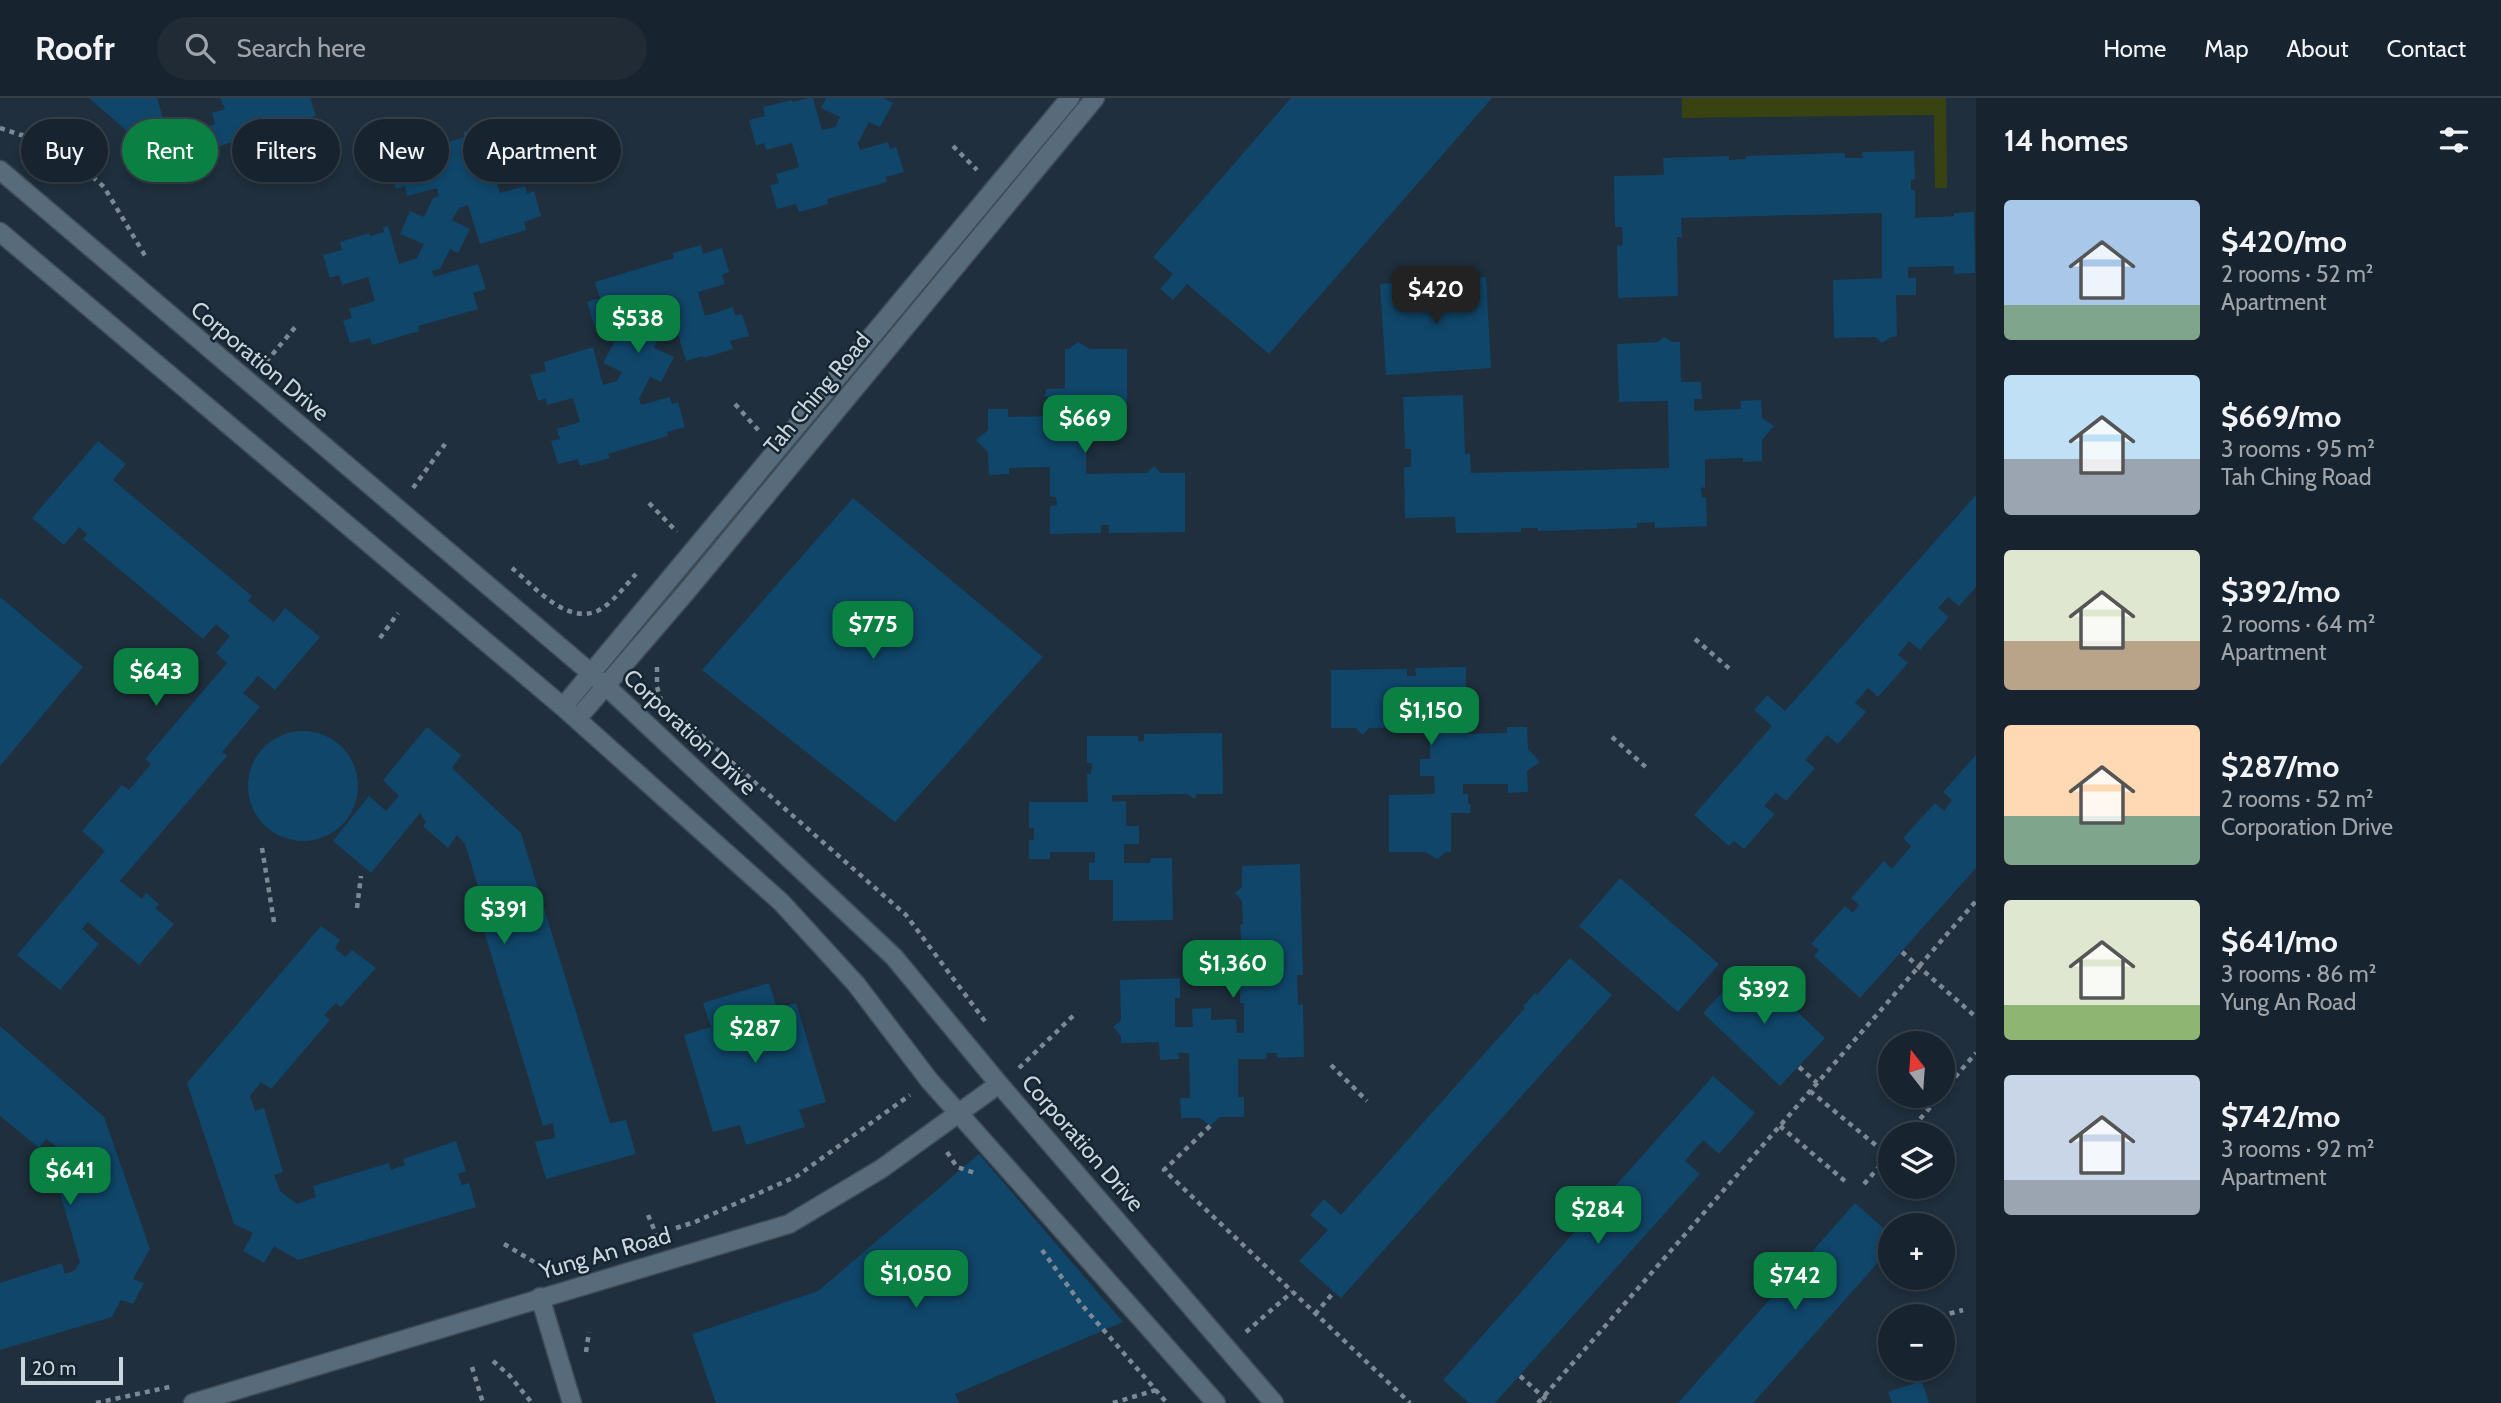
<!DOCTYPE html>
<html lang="en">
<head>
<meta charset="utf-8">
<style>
	body { margin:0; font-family:Cabin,sans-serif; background:#202b36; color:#f1f3f6; height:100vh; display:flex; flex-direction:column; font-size:26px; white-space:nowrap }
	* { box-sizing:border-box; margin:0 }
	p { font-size:23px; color:#9ea4aa }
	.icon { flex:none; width:38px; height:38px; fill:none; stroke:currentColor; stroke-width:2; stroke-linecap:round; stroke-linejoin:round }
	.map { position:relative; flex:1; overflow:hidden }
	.side { display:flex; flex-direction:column; background:#17232e; width:525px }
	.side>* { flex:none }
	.banner { position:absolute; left:21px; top:21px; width:665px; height:63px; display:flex; gap:14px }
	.needle { width:46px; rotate:343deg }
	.tools { position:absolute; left:1878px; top:933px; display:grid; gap:14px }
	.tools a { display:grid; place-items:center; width:77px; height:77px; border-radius:50%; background:#17232e; box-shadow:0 4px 10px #0003,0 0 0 2px #36404a; font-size:35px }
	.scale { position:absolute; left:21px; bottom:18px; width:102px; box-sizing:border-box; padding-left:7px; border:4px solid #cbd5de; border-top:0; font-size:19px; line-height:24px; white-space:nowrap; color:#cbd5de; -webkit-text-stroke:5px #152532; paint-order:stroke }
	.price { position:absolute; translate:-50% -60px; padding:0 16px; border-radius:14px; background:#0b8043; color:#fff; font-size:23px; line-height:46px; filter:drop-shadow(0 2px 4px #0008) }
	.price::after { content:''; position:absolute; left:50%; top:42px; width:21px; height:16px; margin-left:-10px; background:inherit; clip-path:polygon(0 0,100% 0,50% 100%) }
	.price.selected { background:#222; color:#fff }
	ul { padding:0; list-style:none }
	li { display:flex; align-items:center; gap:21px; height:175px; padding:0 28px }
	li span { display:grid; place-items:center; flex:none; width:196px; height:140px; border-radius:7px; color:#555 }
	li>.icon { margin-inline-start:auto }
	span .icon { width:84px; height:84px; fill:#fffc; stroke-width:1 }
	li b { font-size:30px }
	h2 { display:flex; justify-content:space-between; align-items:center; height:84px; padding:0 28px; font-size:30px }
	.pill { padding:0 24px; border-radius:32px; background:#17232e; box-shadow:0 4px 10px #0003,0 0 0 2px #36404a; font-size:24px; line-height:63px }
	.pill.selected { background:#0b8043; color:#fff }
	header { display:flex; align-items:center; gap:42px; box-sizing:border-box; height:98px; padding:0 35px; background:#17232e; border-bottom:2px solid #36404a }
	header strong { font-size:33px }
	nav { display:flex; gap:38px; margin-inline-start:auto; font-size:24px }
	.search { width:490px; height:63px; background:#202b36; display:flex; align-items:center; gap:18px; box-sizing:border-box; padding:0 24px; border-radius:38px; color:#9ea4aa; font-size:26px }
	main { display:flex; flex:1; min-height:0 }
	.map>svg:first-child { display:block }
	.green { fill:#384311 }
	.building { fill:#10466a }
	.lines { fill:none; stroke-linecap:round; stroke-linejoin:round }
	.minor-casing { stroke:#3e4c57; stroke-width:21 }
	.path { stroke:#7c8994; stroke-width:4.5; stroke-dasharray:5 5; stroke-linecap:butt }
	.minor { stroke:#586b7a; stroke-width:18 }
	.labels { text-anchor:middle; stroke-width:5; stroke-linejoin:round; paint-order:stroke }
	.street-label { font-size:23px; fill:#cbd5de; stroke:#152532 }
</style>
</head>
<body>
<header>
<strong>Roofr</strong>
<div class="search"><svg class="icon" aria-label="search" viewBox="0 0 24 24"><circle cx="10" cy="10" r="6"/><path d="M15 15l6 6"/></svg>Search here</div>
<nav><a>Home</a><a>Map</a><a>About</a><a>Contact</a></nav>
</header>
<main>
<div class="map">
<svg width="1976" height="1305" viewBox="0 0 1976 1305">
	<rect width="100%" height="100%" fill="#1f2f3d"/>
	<path class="green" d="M1682 0H1946L1947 90H1935L1934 17 1682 20Z"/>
	<path class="building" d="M89 0H157L175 62 172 65H164Z
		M220 0H310L316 18 216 49 209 28 215 26 212 15 225 11Z
		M809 0H813L822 32 835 29 840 19 821 10 826 0H883L893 5 880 29 869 24 858 45 860 52 888 44 890 51 896 49 904 74 886 79 887 84 827 101 828 106 799 114 796 106 777 111 770 87 779 85 776 76 799 69 792 45 766 52 764 45 756 48 749 22 765 18 763 9 792 2 793 4Z
		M1291 0H1492L1269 256 1187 186 1173 202 1160 191 1173 176 1153 159Z
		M494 25 496 35 514 29 522 53 515 55 517 65 493 72 500 95 525 88 527 96 534 93 541 118 524 124 526 132 480 146 468 107 459 110 452 122 470 131 458 155 450 151 440 171 432 173 434 179 478 166 486 191 473 195 478 211 418 228 419 233 372 247 370 240 350 245 343 223 352 220 349 211 375 203 368 179 342 187 339 177 330 180 323 157 342 152 340 144 369 135 370 138 384 134 383 129 388 128 399 166 417 160 424 146 400 136 410 113 424 119 433 100 439 98 437 90 407 98 405 88 396 91 388 67 406 62 405 57 465 39 463 34Z
		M1914 53 1915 81 1911 82V92H1915V120L1954 118V115L1974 114 1975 175 1954 176V168L1908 169V180H1916V197H1896L1897 238 1891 239 1882 245 1875 239 1834 240 1833 182 1882 180V115L1681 120 1682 139H1677L1678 198 1618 200 1617 148 1623 147 1622 129H1615L1614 78 1664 77 1663 60 1729 58V62L1746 61V58L1845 55V60H1863L1862 54Z
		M701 147 703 156 722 150 729 174 722 177 725 186 698 194 705 218 733 209 735 217 742 216 749 238 730 243 733 251 703 260V258L686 263 676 229 661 234 654 250 674 259 661 284 650 279 639 301 641 307 670 299 672 306 678 304 685 329 667 334 668 338 608 356 610 360 580 368 578 361 558 366 551 343 560 341 557 331 580 324 573 300 547 307 546 300 538 303 530 277 546 273 544 264 593 249 603 287 617 283 622 274 603 265 617 239 624 243 634 223 645 219 643 211 614 220 615 224 595 230 587 204 600 200 595 184 674 160 673 155Z
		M1486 179 1491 270 1386 277 1380 186Z
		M1664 239 1673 244H1680L1681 284H1701L1702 301H1694V313L1741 311 1740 303 1761 302 1762 320 1774 328 1762 342V363L1743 364V360L1705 361V389L1701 390 1702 400 1706 399 1707 428 1655 430V424L1637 425V430L1538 433V430H1521V434L1456 435 1455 419 1405 420 1404 369H1411V351H1405L1403 299 1463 297 1465 356H1470L1471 375 1669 370 1668 303 1619 304 1617 246 1658 244Z
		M1078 244 1090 251H1127V308L1081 309V326H1096V344L1086 345V376L1147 375 1154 368 1161 375H1185V434L1109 435V427H1101V435L1050 436V408L1057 407 1056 399 1050 398V369L1009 370V376L989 377 988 354 976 342 988 332V311H1008V319L1052 318 1053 309 1048 310V299H1045L1046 291 1065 290V251H1069Z
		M98 343 126 366 113 382 252 498 248 503 274 524 285 510 320 539 275 592 258 578 243 595 260 609 222 654 227 658 120 783 142 801 146 795 159 806 155 810 174 826 139 867 88 824 82 831 99 846 60 892 17 857 105 753 82 733 122 687 129 692 151 666 145 661 227 565 216 555 230 538 216 526 203 541 83 441 87 436 79 429 64 447 32 420Z
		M1976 397V489L1959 508 1948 499 1938 510 1949 519 1920 552 1909 543 1898 557 1908 565 1878 599 1868 590 1855 605 1866 614 1838 646 1827 637 1805 662 1815 670 1786 703 1776 695 1764 708 1775 716 1744 751 1734 743 1729 748 1694 717 1772 628 1754 612 1767 597 1785 613Z
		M853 400 1043 559 895 724 702 572Z
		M0 499 83 569 0 668Z
		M1466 569V598H1460V607L1466 606 1467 636 1507 635V629H1527L1528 651 1540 664 1527 673 1528 694 1508 695V686H1463V696H1468V706H1471L1470 715H1451V754H1446L1437 761 1425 754H1389V697L1435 696 1434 678H1420V661H1430V629L1369 630 1362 637 1356 630H1331V572L1407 571V578H1416L1415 570Z
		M427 629 461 657 452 670 521 735 610 1025 626 1022 636 1056 546 1081 535 1044 555 1040 553 1025 543 1028 484 833 491 830 465 746 457 737 448 750 423 728 426 724 420 715 371 775 333 743 369 698 386 713 399 698 383 682Z
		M248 688a55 55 0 1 1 110 0a55 55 0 1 1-110 0Z
		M1222 635 1223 696H1197L1194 701 1188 696 1112 697V704L1126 703V728H1139V746H1124V765H1150L1151 760H1172L1173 822 1113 823V782H1089V765L1095 764V754H1050V761H1029V742H1034V730H1029V704H1088L1087 676H1091L1092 665H1087V638H1138V644L1144 643V636Z
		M1976 657V770L1860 900 1814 858 1819 852 1811 846 1845 808 1853 815 1859 807 1851 800 1884 763 1892 771 1911 748 1903 740 1935 705 1944 713 1952 702 1943 694Z
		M1300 766 1303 877H1297L1298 907 1303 906 1304 959 1277 960V955H1267L1266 961H1238V999H1244V1019H1220L1210 1028 1200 1020H1181L1180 1000H1190L1189 955H1178L1179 961 1160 962 1159 944 1121 945V938L1113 929 1121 922 1120 882 1180 880V900H1175V929H1193L1192 911 1211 910V922L1236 921 1237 935H1244V905H1240V879L1244 878 1240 827 1243 826 1242 803 1235 795 1242 789V768Z
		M1620 780 1719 866 1678 914 1579 828Z
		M321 828 340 842 335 850 345 859 352 852 376 870 341 909 336 905 324 917 330 922 271 991 261 984 250 998 255 1013 264 1010 283 1074 274 1077 280 1093 297 1106 316 1099 313 1088 389 1065 391 1072 405 1067 403 1061 456 1043 466 1073 458 1076 462 1087 469 1085 476 1109 298 1162 274 1148 264 1165 243 1153 253 1135 234 1126 187 985Z
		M1570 860 1612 897 1341 1200 1299 1163 1328 1132 1310 1117 1324 1101 1341 1117 1525 910 1523 908 1529 902 1535 895 1537 897Z
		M1748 867 1825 940 1780 988 1703 915Z
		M769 885 777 910 796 905 826 1004 799 1012 805 1029 746 1047 740 1027 713 1034 684 937 711 929 703 905Z
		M0 928 104 1019 150 1151 133 1181 144 1185 133 1206 121 1202 112 1219 0 1252V1185L62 1165 65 1176 75 1172 80 1164 54 1075 66 1071 59 1050 46 1041 39 1050 0 1018Z
		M1713 978 1755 1015 1719 1056 1703 1042 1685 1063 1700 1076 1495 1305H1469L1443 1282Z
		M979 1056 1123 1224 955 1296 959 1305H716L692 1236 818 1193Z
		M1855 1105 1890 1136V1151L1753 1305H1678Z
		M1922 1283 1929 1305H1892L1888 1294Z"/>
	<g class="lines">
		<defs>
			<path id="minor" d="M0 72 606 588 894 859 999 986 1274 1305
				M0 134 563 609 781 804 856 886 929 982 1216 1305
				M563 609 1070 0
				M577 621 687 493 1095 0
				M540 1199 572 1305
				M193 1305 789 1126 881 1071 999 986"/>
		</defs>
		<use href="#minor" class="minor-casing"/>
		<path class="path" d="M0 30 21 37 45 36 104 89 147 161
			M953 48 977 72
			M266 264 297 227
			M735 306 760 334
			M413 390 445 346
			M649 405 677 434
			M512 470C535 489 569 530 601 511 614 503 626 487 636 476
			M380 540 398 515
			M1695 541 1731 572
			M657 569V589L661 602
			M686 624 906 817 987 926
			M1612 639 1648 671
			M262 750 274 824
			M357 810 361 778
			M1902 854 1976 919
			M1331 967 1367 1003
			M1799 969 1817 985
			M1019 970 1074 917
			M1810 993 1889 1058
			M1942 994 1976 955
			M1210 1028 1164 1072 1410 1305
			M1780 1028 1846 1084
			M1907 1036 1940 998
			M947 1054 957 1069 975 1075
			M1864 1086 1889 1058
			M648 1117 656 1136
			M676 1130 695 1124 797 1078 910 997
			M504 1146 546 1171
			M1042 1152 1081 1206 1167 1305
			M1315 1216 1334 1194
			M1940 1218 1963 1212
			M1246 1234 1292 1194
			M586 1254 589 1234
			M493 1263 509 1277 532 1305
			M472 1269 483 1305
			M1520 1278 1550 1305
			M96 1305 174 1288
			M1113 1305 1156 1292
			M1538 1305 1976 803"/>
		<use href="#minor" class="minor"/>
	</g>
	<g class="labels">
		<g class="street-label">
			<text transform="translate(260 263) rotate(40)" y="8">Corporation Drive</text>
			<text transform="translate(817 295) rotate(-50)" y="8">Tah Ching Road</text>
			<text transform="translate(690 634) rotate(43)" y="8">Corporation Drive</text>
			<text transform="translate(1083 1045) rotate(49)" y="8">Corporation Drive</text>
			<text transform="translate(605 1155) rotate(-16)" y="8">Yung An Road</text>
		</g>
	</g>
</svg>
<div class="tools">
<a><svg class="needle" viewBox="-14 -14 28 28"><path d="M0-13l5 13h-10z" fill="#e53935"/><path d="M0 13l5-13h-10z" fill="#9ea4aa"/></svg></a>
<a><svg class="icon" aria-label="layers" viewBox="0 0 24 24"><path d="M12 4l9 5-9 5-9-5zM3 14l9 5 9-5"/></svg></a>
<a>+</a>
<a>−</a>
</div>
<div class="scale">20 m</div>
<b class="price selected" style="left:1436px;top:228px">$420</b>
<b class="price" style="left:638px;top:257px">$538</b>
<b class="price" style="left:1085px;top:357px">$669</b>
<b class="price" style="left:873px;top:563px">$775</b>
<b class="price" style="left:156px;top:610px">$643</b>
<b class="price" style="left:1431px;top:649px">$1,150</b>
<b class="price" style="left:504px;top:848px">$391</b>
<b class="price" style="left:1233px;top:902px">$1,360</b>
<b class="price" style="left:1764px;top:928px">$392</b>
<b class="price" style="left:755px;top:967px">$287</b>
<b class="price" style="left:70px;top:1109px">$641</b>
<b class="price" style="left:1598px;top:1148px">$284</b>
<b class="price" style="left:916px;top:1212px">$1,050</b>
<b class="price" style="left:1795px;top:1214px">$742</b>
<div class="banner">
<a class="pill">Buy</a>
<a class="pill selected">Rent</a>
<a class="pill">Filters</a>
<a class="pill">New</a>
<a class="pill">Apartment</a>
</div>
</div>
<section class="side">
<h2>14 homes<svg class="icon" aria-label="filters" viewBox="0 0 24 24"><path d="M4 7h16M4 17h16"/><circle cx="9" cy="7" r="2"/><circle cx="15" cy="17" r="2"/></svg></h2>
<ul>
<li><span style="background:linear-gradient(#a9c7e8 75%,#7fa58c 0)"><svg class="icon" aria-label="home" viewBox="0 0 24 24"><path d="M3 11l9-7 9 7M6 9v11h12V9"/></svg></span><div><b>$420/mo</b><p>2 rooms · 52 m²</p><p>Apartment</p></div></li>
<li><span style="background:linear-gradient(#bfe0f5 60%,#9aa5b1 0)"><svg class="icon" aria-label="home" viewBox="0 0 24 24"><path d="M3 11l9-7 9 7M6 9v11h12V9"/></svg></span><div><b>$669/mo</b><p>3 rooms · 95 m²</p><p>Tah Ching Road</p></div></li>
<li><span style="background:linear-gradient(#dfe7d0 65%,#b9a48a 0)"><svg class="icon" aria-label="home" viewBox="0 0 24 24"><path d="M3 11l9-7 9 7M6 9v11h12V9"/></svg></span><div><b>$392/mo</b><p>2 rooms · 64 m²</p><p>Apartment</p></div></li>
<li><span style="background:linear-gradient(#ffd9b3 65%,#7fa58c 0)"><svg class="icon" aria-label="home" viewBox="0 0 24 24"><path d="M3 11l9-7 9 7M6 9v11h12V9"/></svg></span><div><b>$287/mo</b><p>2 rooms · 52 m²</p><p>Corporation Drive</p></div></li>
<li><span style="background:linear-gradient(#dfe7d0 75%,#8fb573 0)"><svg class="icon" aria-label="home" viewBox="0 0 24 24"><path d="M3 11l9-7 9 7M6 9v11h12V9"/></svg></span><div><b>$641/mo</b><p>3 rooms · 86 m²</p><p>Yung An Road</p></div></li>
<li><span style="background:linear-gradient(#c9d6e8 75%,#9aa5b1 0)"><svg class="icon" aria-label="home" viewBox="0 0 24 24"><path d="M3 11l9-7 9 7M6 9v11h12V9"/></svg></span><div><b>$742/mo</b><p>3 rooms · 92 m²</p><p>Apartment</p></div></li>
</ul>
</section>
</main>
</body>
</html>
